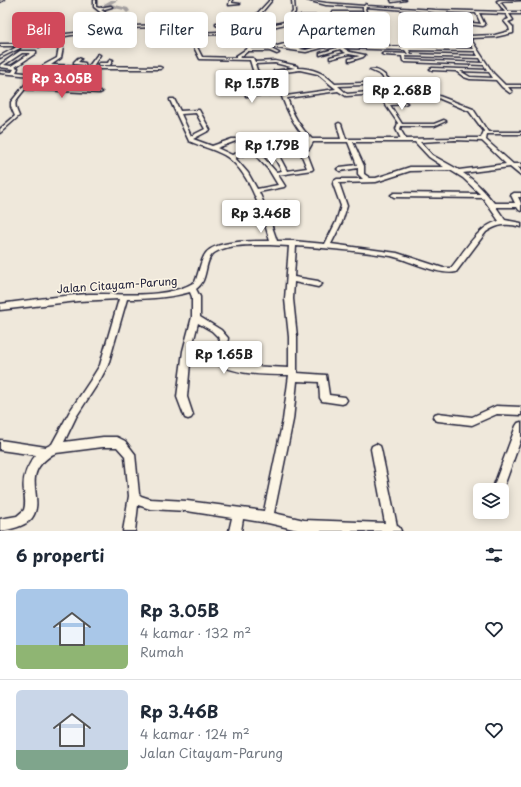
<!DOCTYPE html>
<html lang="id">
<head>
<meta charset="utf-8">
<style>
	body { margin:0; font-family:"Playpen Sans",sans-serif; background:#f6f6f7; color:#1f2937; height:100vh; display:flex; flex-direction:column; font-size:15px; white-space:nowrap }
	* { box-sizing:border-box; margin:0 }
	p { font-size:13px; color:#747a83 }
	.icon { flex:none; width:22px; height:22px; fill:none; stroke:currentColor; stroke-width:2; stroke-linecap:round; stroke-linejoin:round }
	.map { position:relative; height:531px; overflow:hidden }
	.panel { display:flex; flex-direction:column; background:#fff; flex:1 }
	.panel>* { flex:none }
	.hud { position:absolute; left:12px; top:12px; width:497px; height:36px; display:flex; gap:8px }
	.buttons { position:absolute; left:473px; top:483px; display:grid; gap:8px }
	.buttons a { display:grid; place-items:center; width:36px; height:36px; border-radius:6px; background:#fff; box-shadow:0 2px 10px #0003; font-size:20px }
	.price { position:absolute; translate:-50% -34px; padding:0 9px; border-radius:4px; background:#fff; color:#222; font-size:13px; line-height:26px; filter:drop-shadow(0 1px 2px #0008) }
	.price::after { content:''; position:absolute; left:50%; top:24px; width:12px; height:9px; margin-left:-6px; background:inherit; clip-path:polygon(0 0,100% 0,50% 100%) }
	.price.selected { background:#d1495b; color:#fff }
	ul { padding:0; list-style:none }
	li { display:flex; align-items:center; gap:12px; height:100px; padding:0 16px }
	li+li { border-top:1px solid #e0e1e3 }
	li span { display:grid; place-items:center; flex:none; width:112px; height:80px; border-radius:6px; color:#555 }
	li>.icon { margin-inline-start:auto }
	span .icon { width:48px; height:48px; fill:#fffc; stroke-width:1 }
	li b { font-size:17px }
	h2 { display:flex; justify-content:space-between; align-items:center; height:48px; padding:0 16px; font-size:17px }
	.chip { padding:0 14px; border-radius:6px; background:#fff; box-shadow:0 2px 10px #0003; font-size:14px; line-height:36px }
	.chip.selected { background:#d1495b; color:#fff }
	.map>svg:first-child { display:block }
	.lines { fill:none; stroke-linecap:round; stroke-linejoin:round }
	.river { fill:#a6a2a2; fill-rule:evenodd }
	.minor-casing { stroke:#22223b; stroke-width:3 }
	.minor { fill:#fcf5e5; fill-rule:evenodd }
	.labels { text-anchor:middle; stroke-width:3; stroke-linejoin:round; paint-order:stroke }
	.street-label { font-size:11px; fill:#22223b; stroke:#fcf5e5 }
</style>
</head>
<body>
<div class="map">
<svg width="521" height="531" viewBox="0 0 521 531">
	<rect width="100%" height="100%" fill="#efe8db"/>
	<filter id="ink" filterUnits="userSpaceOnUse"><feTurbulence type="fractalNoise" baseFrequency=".025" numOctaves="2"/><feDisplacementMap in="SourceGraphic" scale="8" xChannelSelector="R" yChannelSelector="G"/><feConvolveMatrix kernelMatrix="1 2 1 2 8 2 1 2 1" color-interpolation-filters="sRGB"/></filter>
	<g filter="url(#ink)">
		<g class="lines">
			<path class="river" d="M111 0H118L111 4 128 8 130 11 127 13 124 10 104 6V4Z"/>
			<defs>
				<path id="minor" d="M0 0H4L0 2Z
					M94 0H96V7L99 8 111 6 112 7 101 10 106 13 112 23 104 27 194 24 203 21 204 23 197 25 201 29 199 30 193 26H181L180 34 218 32 223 35 241 34 216 25V23L246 33 267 31V28L269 26 248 18 255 16 270 0H272L257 18H254L272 25 288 21V17L293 12 292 0H294L295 12 292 16H331L332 13 333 12H364L363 9V7L326 5 307 0 326 3 364 6 366 4 367 6 435 10 505 12 497 1 500 0H521L503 1 500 2 508 12H521V14H509L513 20 508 22 513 27V33L495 37 470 38 493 73 505 85H521V87H508L512 92 510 93 502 87 496 80 470 79 464 77 456 71 432 70 430 69 432 68 487 70 484 65 405 62 403 61 402 56 384 55 382 54 384 53 408 54 405 50 343 48 350 52 365 55 363 57 350 61H349V59L360 56 349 54 330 59V57L346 53 340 49 320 55V53L337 48 333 45 306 52 277 48 266 43 269 42 277 46 315 36 310 34 300 36 298 35 310 32 335 40 337 43 336 44 339 46H350V41L355 40 383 42 387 43 390 47H404L402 43 404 42 470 43 466 38 470 36 495 35 510 31 509 27 504 21 509 19 506 14 479 13 485 25 483 26 443 21 445 20 481 24 476 13 435 12 366 7 365 9 367 14H356L360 24 371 36 369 37 358 25 353 14H346L351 22 349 23 343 14H334L335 17 333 18H291L290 23 272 27 270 33 241 36 251 47V49H271L279 53 277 54 270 51H248L239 58H253L255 62 275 61 297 66V68C313 68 324 73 335 84L363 83 365 84 363 85 338 86 347 94 379 91H394L381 75 370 70C382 67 392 83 399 92L439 96 473 109 488 132H521V134H487L486 140 513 164H521V168L517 167 521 171V176L510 167 463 173C476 181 485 192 494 203H515L511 195 514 193H521V197H518L521 203V211L519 210 517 207H496L505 220 521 223V227C507 223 498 224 486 232L456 272C439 276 409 260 391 256 360 251 328 248 296 246L294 277 318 281 322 284 318 287 294 282 293 299 297 337V373L326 375 329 395 345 397 347 400 345 403 342 404 322 401 320 398 319 382 297 381 293 420 274 513 304 520 385 523 371 449 372 446 376 444 380 446 381 449 397 526 399 527 401 531H302L268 523 243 519 241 531H229L232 518 187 511 150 509 138 505 135 531H123L129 496 125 456 117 447H103L56 453C50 455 46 459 41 464 26 482 44 501 32 518 25 527 10 529 0 531V519L17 516 24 510C26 504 25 498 24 491 22 477 27 466 36 455L0 450V440L46 447 52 444 70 411 90 381 100 365 119 299 78 301 0 310V304C30 300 59 296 89 294 122 293 165 300 195 282 199 273 200 261 206 253 216 240 255 241 270 241 262 214 250 170 224 155 213 149 200 146 189 141L170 100V99H174L180 111 199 110 210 130 193 139 212 146 232 139H236V141L217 148 232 155 249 149H253V151L235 158 248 173 257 189 278 185 269 170 258 158 259 157H263L276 172 282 171 272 153H261V151L305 147 308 140C295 128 287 111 281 94L246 96V93L250 91 252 92 250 94 279 92 262 79 239 82V80H240L259 77 253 70 250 60 200 59 194 47 176 43 177 26 106 29 108 32C88 35 62 32 44 44H58L63 47 61 58 51 65 89 66 98 54 100 55 93 66 160 67 162 68 160 69H90L47 67 41 71H68L70 72 68 73H38L35 77 74 78 76 79 74 80 33 79 27 87 100 91 102 92 100 93 25 89C16 101 12 101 19 116L0 133V129L15 116 11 107V102L32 76 0 73V71L12 72 14 69 0 67V65L20 51H36V53L15 67 18 68 16 72 34 74 44 65 57 58 59 47 57 46H41L39 47 37 46H19L20 48 0 58V56L19 46H0V44H40L48 38 66 34 104 30 100 27 108 23 104 15 94 7ZM217 34 222 37 237 36 248 48 236 56V58L202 57 196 45 180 42V36ZM319 37 325 39 294 48 282 47ZM328 40 333 43 306 50 299 49ZM355 42 383 44 386 47 354 46 353 43ZM406 44 471 45 474 49 408 47ZM409 50 475 51 478 56 411 54ZM22 53H31L11 66 4 65ZM405 56 480 58 483 63 406 60ZM275 63 295 68 274 71 272 74 261 75 257 70 255 64ZM300 70 318 74 336 89 286 96 284 92 264 77 275 76 277 73ZM460 71 489 72 493 78 470 77ZM338 91 346 96 378 94 398 123 396 129 401 139H346L341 124 339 123 337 124 341 139H312C300 128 292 113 287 98ZM388 93 438 98 469 111 484 131 481 138H455L406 139 400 129 401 126H435L446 121 444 120 434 124H402L390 105 405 104 407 103 405 102 388 103 382 94ZM196 113 205 129 191 136 181 114ZM455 140 482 141 506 164 459 170 432 155 420 142ZM313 142H348L357 165 340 167 337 169 340 171 358 168V174L363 179H337L334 181 333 184 341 206 336 222 325 244 293 241H277L266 209 286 206 289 204 286 202 265 206 259 192 284 187 285 186 278 175 312 170 313 169 308 156 305 154 302 156 307 168 287 171 277 152 309 149ZM353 142H415L429 157 444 167H410L376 178H370L364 174V166ZM450 170 463 178 480 194 394 193 391 195 394 197 483 198 499 221C478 226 464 252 451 268H443L397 253 331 244 342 222 347 206 339 183 376 182 410 171ZM270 245 289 246 285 299 289 337V368L248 366 225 360 228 338 221 330 200 317V297L196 289C203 284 204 278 206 270 207 265 208 260 211 256 221 243 256 245 270 245ZM190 292 192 297V317L183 351 177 397 185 418 188 419 191 418 193 415 187 397 191 351 198 323 212 331 220 339 216 362 217 364C239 375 264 375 289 375L283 420 264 511 187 501 150 499 141 496 139 494 135 454 125 441 117 437H103L64 442 76 417 100 380 108 365 127 299C148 299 169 298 190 292Z
					M230 0H232V3L240 4 229 5Z
					M391 0H406L392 2Z
					M236 20 238 21 239 26 226 25 236 24 234 21Z
					M78 58 81 59 78 62 85 63V65L74 64V62Z
					M110 59 113 60 110 65H100L98 64 100 63H108Z
					M496 406 521 407V415L497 414 472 425 438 421 435 420 433 417 435 414 438 413 472 417Z
					M521 422V439L503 489 500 490 495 489 494 485 516 426 518 423Z"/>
			</defs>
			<use href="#minor" class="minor-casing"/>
			<use href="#minor" class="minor"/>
		</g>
	</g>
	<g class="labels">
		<g class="street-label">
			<text transform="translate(117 285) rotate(-4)" y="4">Jalan Citayam-Parung</text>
		</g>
	</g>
</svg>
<div class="buttons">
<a><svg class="icon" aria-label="layers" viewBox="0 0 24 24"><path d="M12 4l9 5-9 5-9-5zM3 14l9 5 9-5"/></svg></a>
</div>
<b class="price selected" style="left:62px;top:99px">Rp 3.05B</b>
<b class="price" style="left:252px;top:104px">Rp 1.57B</b>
<b class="price" style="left:402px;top:111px">Rp 2.68B</b>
<b class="price" style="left:272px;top:166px">Rp 1.79B</b>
<b class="price" style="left:261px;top:234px">Rp 3.46B</b>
<b class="price" style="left:224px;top:375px">Rp 1.65B</b>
<div class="hud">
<a class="chip selected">Beli</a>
<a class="chip">Sewa</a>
<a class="chip">Filter</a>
<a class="chip">Baru</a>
<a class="chip">Apartemen</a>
<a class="chip">Rumah</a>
</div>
</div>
<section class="panel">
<h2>6 properti<svg class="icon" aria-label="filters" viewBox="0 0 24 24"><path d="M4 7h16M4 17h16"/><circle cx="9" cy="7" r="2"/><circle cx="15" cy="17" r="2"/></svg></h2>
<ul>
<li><span style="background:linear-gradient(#a9c7e8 70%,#8fb573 0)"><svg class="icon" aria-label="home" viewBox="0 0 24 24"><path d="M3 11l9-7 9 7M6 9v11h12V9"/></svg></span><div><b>Rp 3.05B</b><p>4 kamar · 132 m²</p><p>Rumah</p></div><svg class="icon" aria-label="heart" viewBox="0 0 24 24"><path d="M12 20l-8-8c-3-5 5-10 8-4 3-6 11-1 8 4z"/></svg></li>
<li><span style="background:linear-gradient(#c9d6e8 75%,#7fa58c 0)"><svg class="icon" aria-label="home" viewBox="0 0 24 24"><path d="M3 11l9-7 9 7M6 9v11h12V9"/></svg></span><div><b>Rp 3.46B</b><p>4 kamar · 124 m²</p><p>Jalan Citayam-Parung</p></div><svg class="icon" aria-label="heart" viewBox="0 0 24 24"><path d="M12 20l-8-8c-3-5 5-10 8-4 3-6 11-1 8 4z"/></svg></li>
</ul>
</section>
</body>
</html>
